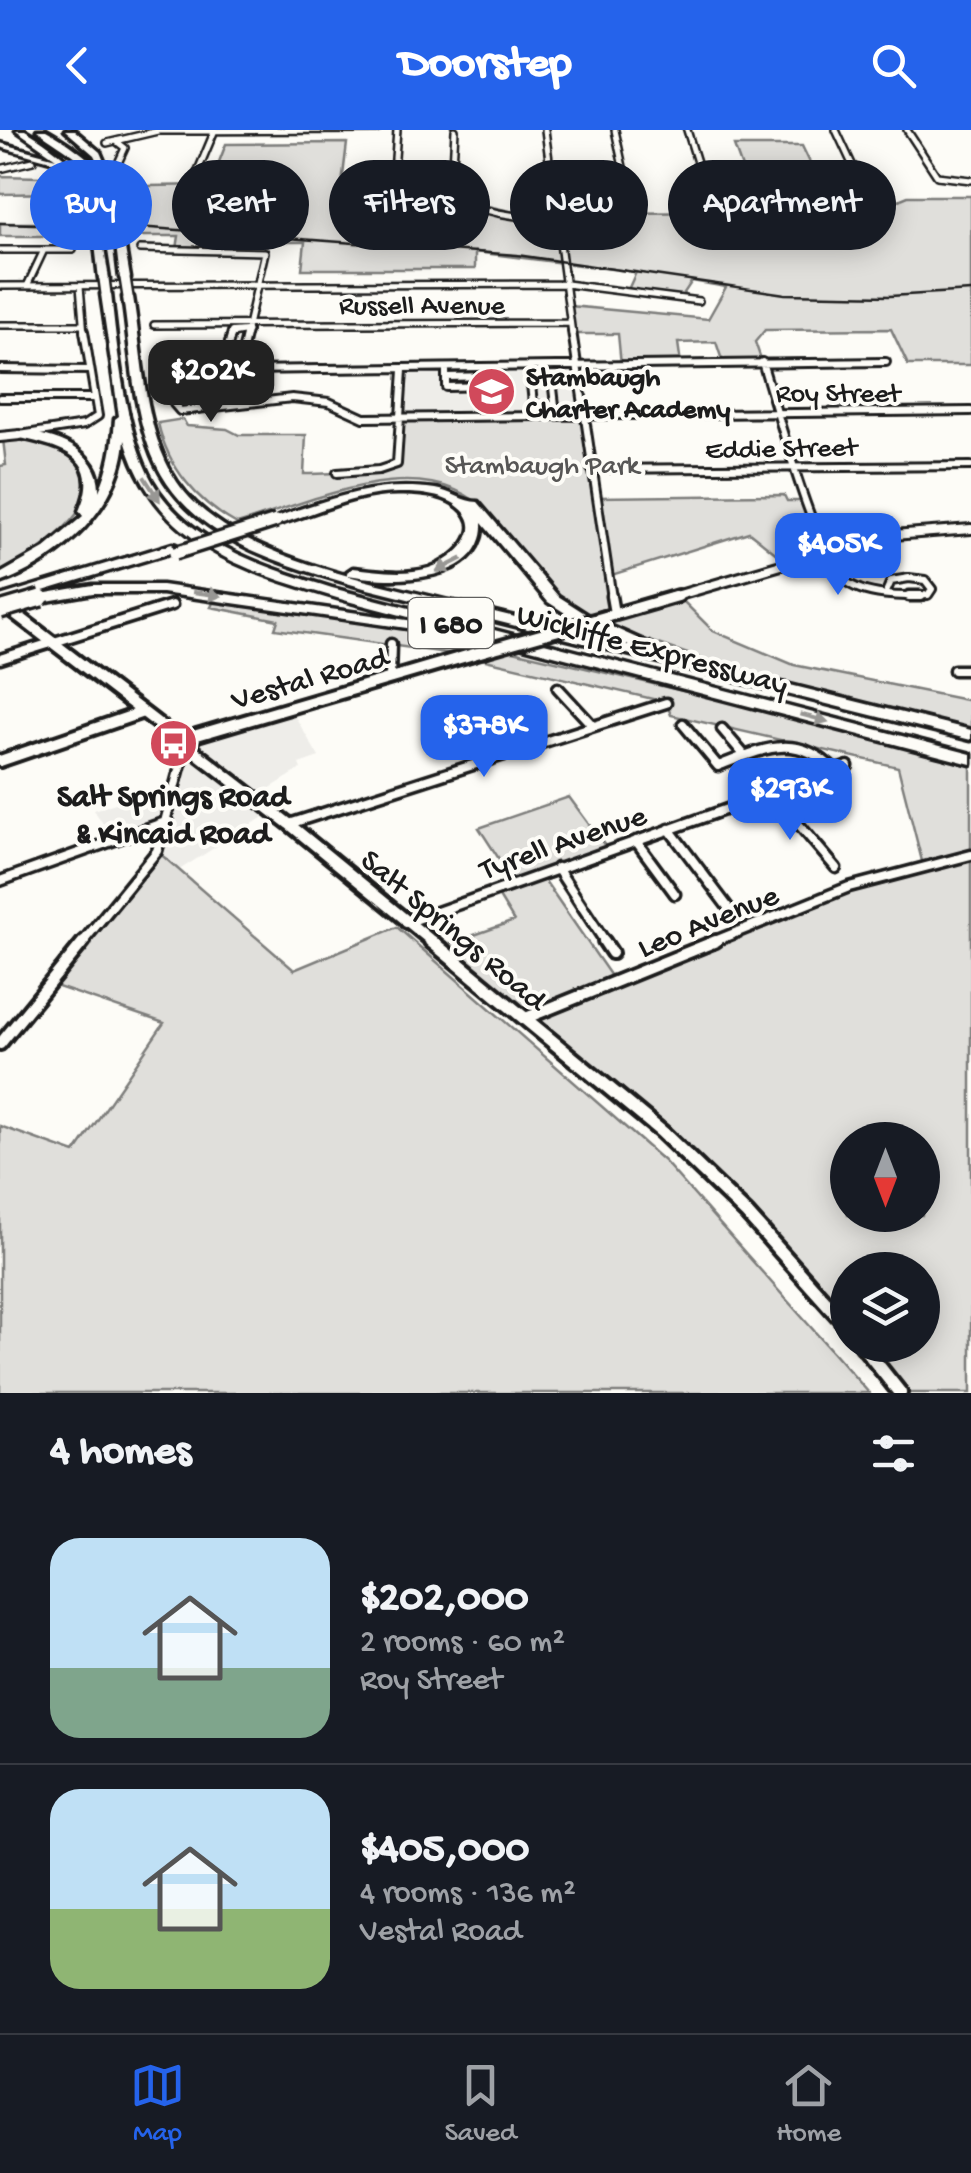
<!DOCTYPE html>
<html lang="en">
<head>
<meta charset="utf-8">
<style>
	body { margin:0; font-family:"Gochi Hand",sans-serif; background:#242831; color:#f1f3f6; height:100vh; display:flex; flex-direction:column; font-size:38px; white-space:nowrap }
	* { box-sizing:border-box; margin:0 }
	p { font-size:32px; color:#9ea1a6 }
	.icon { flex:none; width:55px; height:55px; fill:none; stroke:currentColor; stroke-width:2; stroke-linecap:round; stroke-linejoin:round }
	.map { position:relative; height:1263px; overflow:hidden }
	.sheet { display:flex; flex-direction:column; background:#171b24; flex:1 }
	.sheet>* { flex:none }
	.top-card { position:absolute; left:30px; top:30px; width:912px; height:90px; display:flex; gap:20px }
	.needle { width:65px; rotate:180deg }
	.tools { position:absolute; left:830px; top:992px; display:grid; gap:20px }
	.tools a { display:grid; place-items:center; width:110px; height:110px; border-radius:50%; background:#171b24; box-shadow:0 5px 25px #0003; font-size:50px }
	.price { position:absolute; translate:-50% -85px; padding:0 22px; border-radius:20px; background:#2563eb; color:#fff; font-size:32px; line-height:65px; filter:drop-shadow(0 2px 5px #0008) }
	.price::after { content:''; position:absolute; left:50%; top:60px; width:30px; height:22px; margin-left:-15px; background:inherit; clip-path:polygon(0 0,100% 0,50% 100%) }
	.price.active { background:#222; color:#fff }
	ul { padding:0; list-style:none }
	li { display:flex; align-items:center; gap:30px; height:250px; padding:0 50px }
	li+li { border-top:2px solid #363941 }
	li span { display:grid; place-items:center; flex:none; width:280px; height:200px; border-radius:30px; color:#555 }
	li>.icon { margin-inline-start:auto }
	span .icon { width:120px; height:120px; fill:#fffc; stroke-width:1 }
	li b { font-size:42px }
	h2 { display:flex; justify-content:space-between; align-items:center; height:120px; padding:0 50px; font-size:42px }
	.tag { padding:0 35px; border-radius:45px; background:#171b24; box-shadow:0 5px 25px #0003; font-size:35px; line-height:90px }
	.tag.active { background:#2563eb; color:#fff }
	header { display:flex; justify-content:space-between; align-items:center; height:130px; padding:0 50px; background:#2563eb; color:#fff; font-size:45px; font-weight:700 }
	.menu { display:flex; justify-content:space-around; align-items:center; height:140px; border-top:2px solid #363941; background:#171b24; font-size:28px; color:#9ea1a6 }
	.menu a { display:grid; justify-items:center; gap:5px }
	.menu .active { color:#2563eb }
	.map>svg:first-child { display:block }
	.built { fill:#eeede9 }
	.green { fill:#e0dfdb; stroke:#7e7e7c; stroke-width:2.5; fill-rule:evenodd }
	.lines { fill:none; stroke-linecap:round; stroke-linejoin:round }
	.minor-far3-casing { stroke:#1c1c1c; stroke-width:10 }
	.minor-far2-casing { stroke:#1c1c1c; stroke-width:12 }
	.minor-far1-casing { stroke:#1c1c1c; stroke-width:15 }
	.minor-casing { stroke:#1c1c1c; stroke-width:18 }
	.tertiary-far2-casing { stroke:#1c1c1c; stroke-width:14 }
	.tertiary-far1-casing { stroke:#1c1c1c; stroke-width:18 }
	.tertiary-casing { stroke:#1c1c1c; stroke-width:20 }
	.motorway-casing { stroke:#1c1c1c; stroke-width:7 }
	.minor-far3 { stroke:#fdfcf7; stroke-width:5 }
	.minor-far2 { stroke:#fdfcf7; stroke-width:6 }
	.minor-far1 { stroke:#fdfcf7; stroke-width:8 }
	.minor { stroke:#fdfcf7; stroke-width:10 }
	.tertiary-far2 { stroke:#fdfcf7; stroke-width:8 }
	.tertiary-far1 { stroke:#fdfcf7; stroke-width:10 }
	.tertiary { stroke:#fdfcf7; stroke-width:12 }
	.motorway { fill:#fdfcf7; fill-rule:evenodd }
	.rail { stroke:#1c1c1c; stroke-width:2.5 }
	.tertiary-bridge-casing { stroke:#1c1c1c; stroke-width:18; stroke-linecap:butt }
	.motorway-bridge-far2-casing { stroke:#1c1c1c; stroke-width:14; stroke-linecap:butt }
	.motorway-bridge-far1-casing { stroke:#1c1c1c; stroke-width:18; stroke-linecap:butt }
	.motorway-bridge-casing { stroke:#1c1c1c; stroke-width:22; stroke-linecap:butt }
	.tertiary-bridge { stroke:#fdfcf7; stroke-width:10 }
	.motorway-bridge-far2 { stroke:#fdfcf7; stroke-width:9 }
	.motorway-bridge-far1 { stroke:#fdfcf7; stroke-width:11 }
	.motorway-bridge { stroke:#fdfcf7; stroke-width:15 }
	.oneway { fill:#989794 }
	.labels { text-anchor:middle; stroke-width:8; stroke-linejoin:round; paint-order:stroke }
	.far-street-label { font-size:28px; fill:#1c1c1c; stroke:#fdfcf7 }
	.far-poi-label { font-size:28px; font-weight:bold; fill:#1c1c1c; stroke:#fdfcf7; text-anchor:start }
	.far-park-label { font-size:28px; fill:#575655; stroke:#fdfcf7 }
	.shield { fill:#fdfcf7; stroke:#605f5e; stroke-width:2.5 }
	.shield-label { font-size:30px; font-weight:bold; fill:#1c1c1c }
	.street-label { font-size:32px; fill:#1c1c1c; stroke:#fdfcf7 }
	.poi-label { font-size:32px; font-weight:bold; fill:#1c1c1c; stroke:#fdfcf7 }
</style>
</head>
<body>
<header><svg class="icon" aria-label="back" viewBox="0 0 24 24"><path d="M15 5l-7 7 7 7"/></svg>Doorstep<svg class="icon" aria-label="search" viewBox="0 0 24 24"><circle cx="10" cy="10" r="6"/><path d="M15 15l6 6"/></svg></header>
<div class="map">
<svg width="971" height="1263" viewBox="0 0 971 1263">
	<rect width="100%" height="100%" fill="#fdfcf7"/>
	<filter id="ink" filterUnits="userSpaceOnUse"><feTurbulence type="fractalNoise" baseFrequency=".01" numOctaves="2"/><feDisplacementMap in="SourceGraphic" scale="20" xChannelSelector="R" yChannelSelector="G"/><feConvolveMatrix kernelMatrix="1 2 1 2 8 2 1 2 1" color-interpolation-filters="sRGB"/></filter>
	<g filter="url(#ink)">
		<path class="built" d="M577 236 583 284 401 287 403 240Z
			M290 578 319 627 299 634 301 639 256 667 273 681 179 740 157 721 167 692 113 709 94 680 176 653 191 609Z"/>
		<path class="green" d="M347 13 342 54C430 54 516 89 604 98L601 83 758 82 734 16H802L825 64 850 74H889L908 66H971V235H908L891 199 765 200 755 212 762 232 723 233 716 212 678 213 681 234 621 235 618 204H572L569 176 708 189 726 157 692 151 680 169 627 162 636 142 475 122V139H302L305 112H268L265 122 177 119 179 106H0V93H47L61 63 0 64V46L41 47 71 40 86 57 210 55 226 14Z
			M583 284 596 367 784 365 787 371H807L819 409 830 420 788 433 749 402 608 446 614 483 677 465 713 501 794 535 971 571V605L728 547 717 534 601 494 610 491 600 483 585 487C545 460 522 422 491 386 428 314 311 372 237 394 197 372 168 338 158 293L183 289 187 296 227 299 239 305H306L304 344C335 343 367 344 397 334L401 287Z
			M3 309C29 308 50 310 71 325 129 363 33 427 0 443V336L6 335Z
			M215 469 449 506 971 629V1263H900L862 1215H922V1140H848L847 1197 691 1029 437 818 514 791 495 760 514 752 479 698 569 667 608 720 541 745 615 852 849 757 924 739 898 637 671 585 666 572 468 526 275 499 278 490 211 477ZM848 1010H922V1085H848Z
			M157 721 294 840 397 797 664 1031 869 1263H0V996L75 1023 164 893 49 854Z"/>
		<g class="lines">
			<defs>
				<path id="minor-far3" d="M397 0 393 56 498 83 558 93
					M545 0 572 204
					M615 0 632 79
					M687 0 712 81
					M836 0 865 62
					M907 0 937 46 971 50
					M116 11 125 18 119 31
					M107 13 158 1 377 0
					M0 39 33 31
					M194 50 215 0
					M451 71 455 0
					M140 119 265 122 246 204
					M0 120H73
					M0 156 566 154 699 171
					M27 156 44 120
					M80 156 84 204
					M0 195H82
					M154 195 570 193
					M232 204 248 201"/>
				<path id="minor-far2" d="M247 201 230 273 185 270 174 274 180 281 292 268 329 272 364 288 971 281
					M572 201 612 468
					M762 232C776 276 815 425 844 450 864 467 904 467 928 465L932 459 925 450 909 448 891 451 887 460
					M240 234H223L232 202 245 201
					M0 239 90 240
					M446 239V247
					M158 241 886 232
					M530 244 534 284
					M491 246 492 256 446 257V247Z
					M0 268H94
					M533 275H555L553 258
					M20 305 84 295 98 286 84 201
					M591 339 971 336
					M337 343 379 340 397 334 403 240"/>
				<path id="minor-far1" d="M611 466 614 483
					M909 466H921
					M0 529 172 475
					M954 540H971
					M390 549 391 514
					M558 558 593 596
					M683 594 718 636C763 619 797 601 835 641
					M722 599 745 626
					M772 663 836 738
					M289 694 666 573
					M669 699 730 780
					M636 711 675 764
					M557 738 606 813
					M0 751 168 691
					M406 793 848 636
					M82 813 157 721 186 615
					M710 813 849 757 971 725"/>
				<path id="minor" d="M604 811 612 823
					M526 888 716 811
					M0 914 84 811"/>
				<path id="tertiary-far2" d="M0 307 20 305
					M669 468 880 406 971 399"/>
				<path id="tertiary-far1" d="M0 472 289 694 434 813
					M605 487 678 466
					M186 615 197 605 487 520
					M0 631 143 582"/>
				<path id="tertiary" d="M431 811 662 1002 747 1084 848 1197
					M862 1215 900 1263"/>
				<path id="motorway" d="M16 0H25C58 20 95 47 97 88L90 86 79 56 58 30 54 32 0 17V13L56 28Z
					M37 0H46C81 20 117 45 118 89L111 87C97 31 79 31 37 0Z
					M65 0H74L100 22 109 43H103L94 25Z
					M98 102 102 105 109 149 104 152 99 149 94 105Z
					M119 103 123 106 130 148 125 151 120 148 115 106Z
					M106 161 111 164C117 218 125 303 152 351 188 414 267 438 332 458L971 624V634L351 472C253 443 157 419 125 310 120 378 61 431 0 453V444L44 419 83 386 79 381C104 325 60 317 16 307V303C51 301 101 320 99 361 110 337 113 315 115 289L119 286 101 164Z
					M128 164 133 167C143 227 143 300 177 352 227 426 370 451 453 472 512 486 571 501 631 516L584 495 548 472 482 393C482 398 482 404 480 409 465 455 386 452 348 445L347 442 353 438C379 441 404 445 429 438 452 431 488 401 460 378 446 365 420 363 402 363 358 362 317 383 276 395L270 391C280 385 294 381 306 377 352 362 386 353 435 359 451 361 463 372 478 372L558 466 594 489 650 514 652 517 649 520 971 600V610L364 458C285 435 186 410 152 325 132 276 131 219 123 167Z
					M172 414 176 415V421L0 474V466Z
					M93 455H162L428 493 435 497 428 501 162 463H93L41 472 34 468 41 464Z"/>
			</defs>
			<use href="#minor-far3" class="minor-far3-casing"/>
			<use href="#minor-far2" class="minor-far2-casing"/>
			<use href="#minor-far1" class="minor-far1-casing"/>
			<use href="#minor" class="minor-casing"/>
			<use href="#tertiary-far2" class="tertiary-far2-casing"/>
			<use href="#tertiary-far1" class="tertiary-far1-casing"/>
			<use href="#tertiary" class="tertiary-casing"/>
			<use href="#motorway" class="motorway-casing"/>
			<use href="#minor-far3" class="minor-far3"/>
			<use href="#minor-far2" class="minor-far2"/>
			<use href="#minor-far1" class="minor-far1"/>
			<use href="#minor" class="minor"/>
			<use href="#tertiary-far2" class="tertiary-far2"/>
			<use href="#tertiary-far1" class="tertiary-far1"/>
			<use href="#tertiary" class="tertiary"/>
			<use href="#motorway" class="motorway"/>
			<path class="rail" d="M0 93 137 97 517 125 785 164 890 166 971 161"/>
			<defs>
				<path id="tertiary-bridge" d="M487 520 605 487"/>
				<path id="motorway-bridge-far2" d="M94 86 98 105
					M115 87 119 106
					M125 148 128 167
					M104 149 106 164"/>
				<path id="motorway-bridge-far1" d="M175 423 276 391"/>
				<path id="motorway-bridge" d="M0 480 41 468"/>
			</defs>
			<use href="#tertiary-bridge" class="tertiary-bridge-casing"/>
			<use href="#motorway-bridge-far2" class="motorway-bridge-far2-casing"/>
			<use href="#motorway-bridge-far1" class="motorway-bridge-far1-casing"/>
			<use href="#motorway-bridge" class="motorway-bridge-casing"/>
			<use href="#tertiary-bridge" class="tertiary-bridge"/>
			<use href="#motorway-bridge-far2" class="motorway-bridge-far2"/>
			<use href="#motorway-bridge-far1" class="motorway-bridge-far1"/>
			<use href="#motorway-bridge" class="motorway-bridge"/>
		</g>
		<defs><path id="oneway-solid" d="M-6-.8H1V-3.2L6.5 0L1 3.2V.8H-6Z" transform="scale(2.5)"/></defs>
		<g class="oneway">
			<use href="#oneway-solid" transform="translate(152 359) rotate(57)"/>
			<use href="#oneway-solid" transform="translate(449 435) rotate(153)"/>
			<use href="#oneway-solid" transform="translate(207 464) rotate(8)"/>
			<use href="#oneway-solid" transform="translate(814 588) rotate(15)"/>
		</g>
	</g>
	<defs>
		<symbol id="school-disc" viewBox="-11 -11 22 22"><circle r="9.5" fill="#d1495b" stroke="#fdfcf7"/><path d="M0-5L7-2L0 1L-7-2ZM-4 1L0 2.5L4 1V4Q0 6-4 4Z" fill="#fff"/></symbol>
		<symbol id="bus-disc" viewBox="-11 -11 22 22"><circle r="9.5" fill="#d1495b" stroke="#fdfcf7"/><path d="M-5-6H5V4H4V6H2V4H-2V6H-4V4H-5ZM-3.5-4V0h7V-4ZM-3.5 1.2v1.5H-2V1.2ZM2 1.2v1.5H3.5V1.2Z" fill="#fff"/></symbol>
	</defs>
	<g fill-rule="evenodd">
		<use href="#school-disc" x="464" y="234" width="55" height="55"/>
		<use href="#bus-disc" x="146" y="586" width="55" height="55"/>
	</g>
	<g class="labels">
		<g class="far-street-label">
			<text x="422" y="183">Russell Avenue</text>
			<text x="838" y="271">Roy Street</text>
			<text transform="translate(781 316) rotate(-1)" y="10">Eddie Street</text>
		</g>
		<g class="far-poi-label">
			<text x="526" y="255">Stambaugh<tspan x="526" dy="32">Charter Academy</tspan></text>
		</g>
		<g class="far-park-label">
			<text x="542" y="343">Stambaugh Park</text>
		</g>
		<rect class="shield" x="408.5" y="468" width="85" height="50" rx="8"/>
		<g class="shield-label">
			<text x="451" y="503">I 680</text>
		</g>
		<g class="street-label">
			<text transform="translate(653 517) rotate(15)" y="11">Wickliffe Expressway</text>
			<text transform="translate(309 546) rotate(-16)" y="11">Vestal Road</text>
			<text transform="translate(562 710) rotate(-19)" y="11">Tyrell Avenue</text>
			<text transform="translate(707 789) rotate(-22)" y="11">Leo Avenue</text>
			<text transform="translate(455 798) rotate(40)" y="11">Salt Springs Road</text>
		</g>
		<g class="poi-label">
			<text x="173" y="675">Salt Springs Road<tspan x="173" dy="37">&amp; Kincaid Road</tspan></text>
		</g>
	</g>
</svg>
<div class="tools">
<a><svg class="needle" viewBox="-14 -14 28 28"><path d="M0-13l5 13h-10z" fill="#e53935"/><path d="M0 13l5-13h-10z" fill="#9ea1a6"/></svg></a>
<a><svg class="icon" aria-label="layers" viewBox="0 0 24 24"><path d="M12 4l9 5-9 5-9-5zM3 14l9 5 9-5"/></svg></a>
</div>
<b class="price active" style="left:211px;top:295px">$202K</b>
<b class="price" style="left:838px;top:468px">$405K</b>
<b class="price" style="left:484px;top:650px">$378K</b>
<b class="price" style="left:790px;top:713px">$293K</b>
<div class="top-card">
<a class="tag active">Buy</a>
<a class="tag">Rent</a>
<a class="tag">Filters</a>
<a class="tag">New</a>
<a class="tag">Apartment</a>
</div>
</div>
<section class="sheet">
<h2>4 homes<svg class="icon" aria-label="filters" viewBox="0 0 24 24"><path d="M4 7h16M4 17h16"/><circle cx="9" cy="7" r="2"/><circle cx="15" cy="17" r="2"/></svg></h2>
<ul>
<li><span style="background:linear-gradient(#bfe0f5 65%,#7fa58c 0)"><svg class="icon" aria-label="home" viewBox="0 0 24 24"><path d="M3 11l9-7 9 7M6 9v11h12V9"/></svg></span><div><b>$202,000</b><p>2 rooms · 60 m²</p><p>Roy Street</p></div></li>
<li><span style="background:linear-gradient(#bfe0f5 60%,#8fb573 0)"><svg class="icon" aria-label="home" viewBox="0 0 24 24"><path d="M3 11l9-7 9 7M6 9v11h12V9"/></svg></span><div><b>$405,000</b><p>4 rooms · 136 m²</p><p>Vestal Road</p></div></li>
</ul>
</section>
<nav class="menu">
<a class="active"><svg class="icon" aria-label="map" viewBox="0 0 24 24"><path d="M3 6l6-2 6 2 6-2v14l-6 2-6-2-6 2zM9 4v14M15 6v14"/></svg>Map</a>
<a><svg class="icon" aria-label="saved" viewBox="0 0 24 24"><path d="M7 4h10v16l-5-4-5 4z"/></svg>Saved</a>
<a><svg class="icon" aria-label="home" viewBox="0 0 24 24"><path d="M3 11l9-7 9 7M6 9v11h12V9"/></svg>Home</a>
</nav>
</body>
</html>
